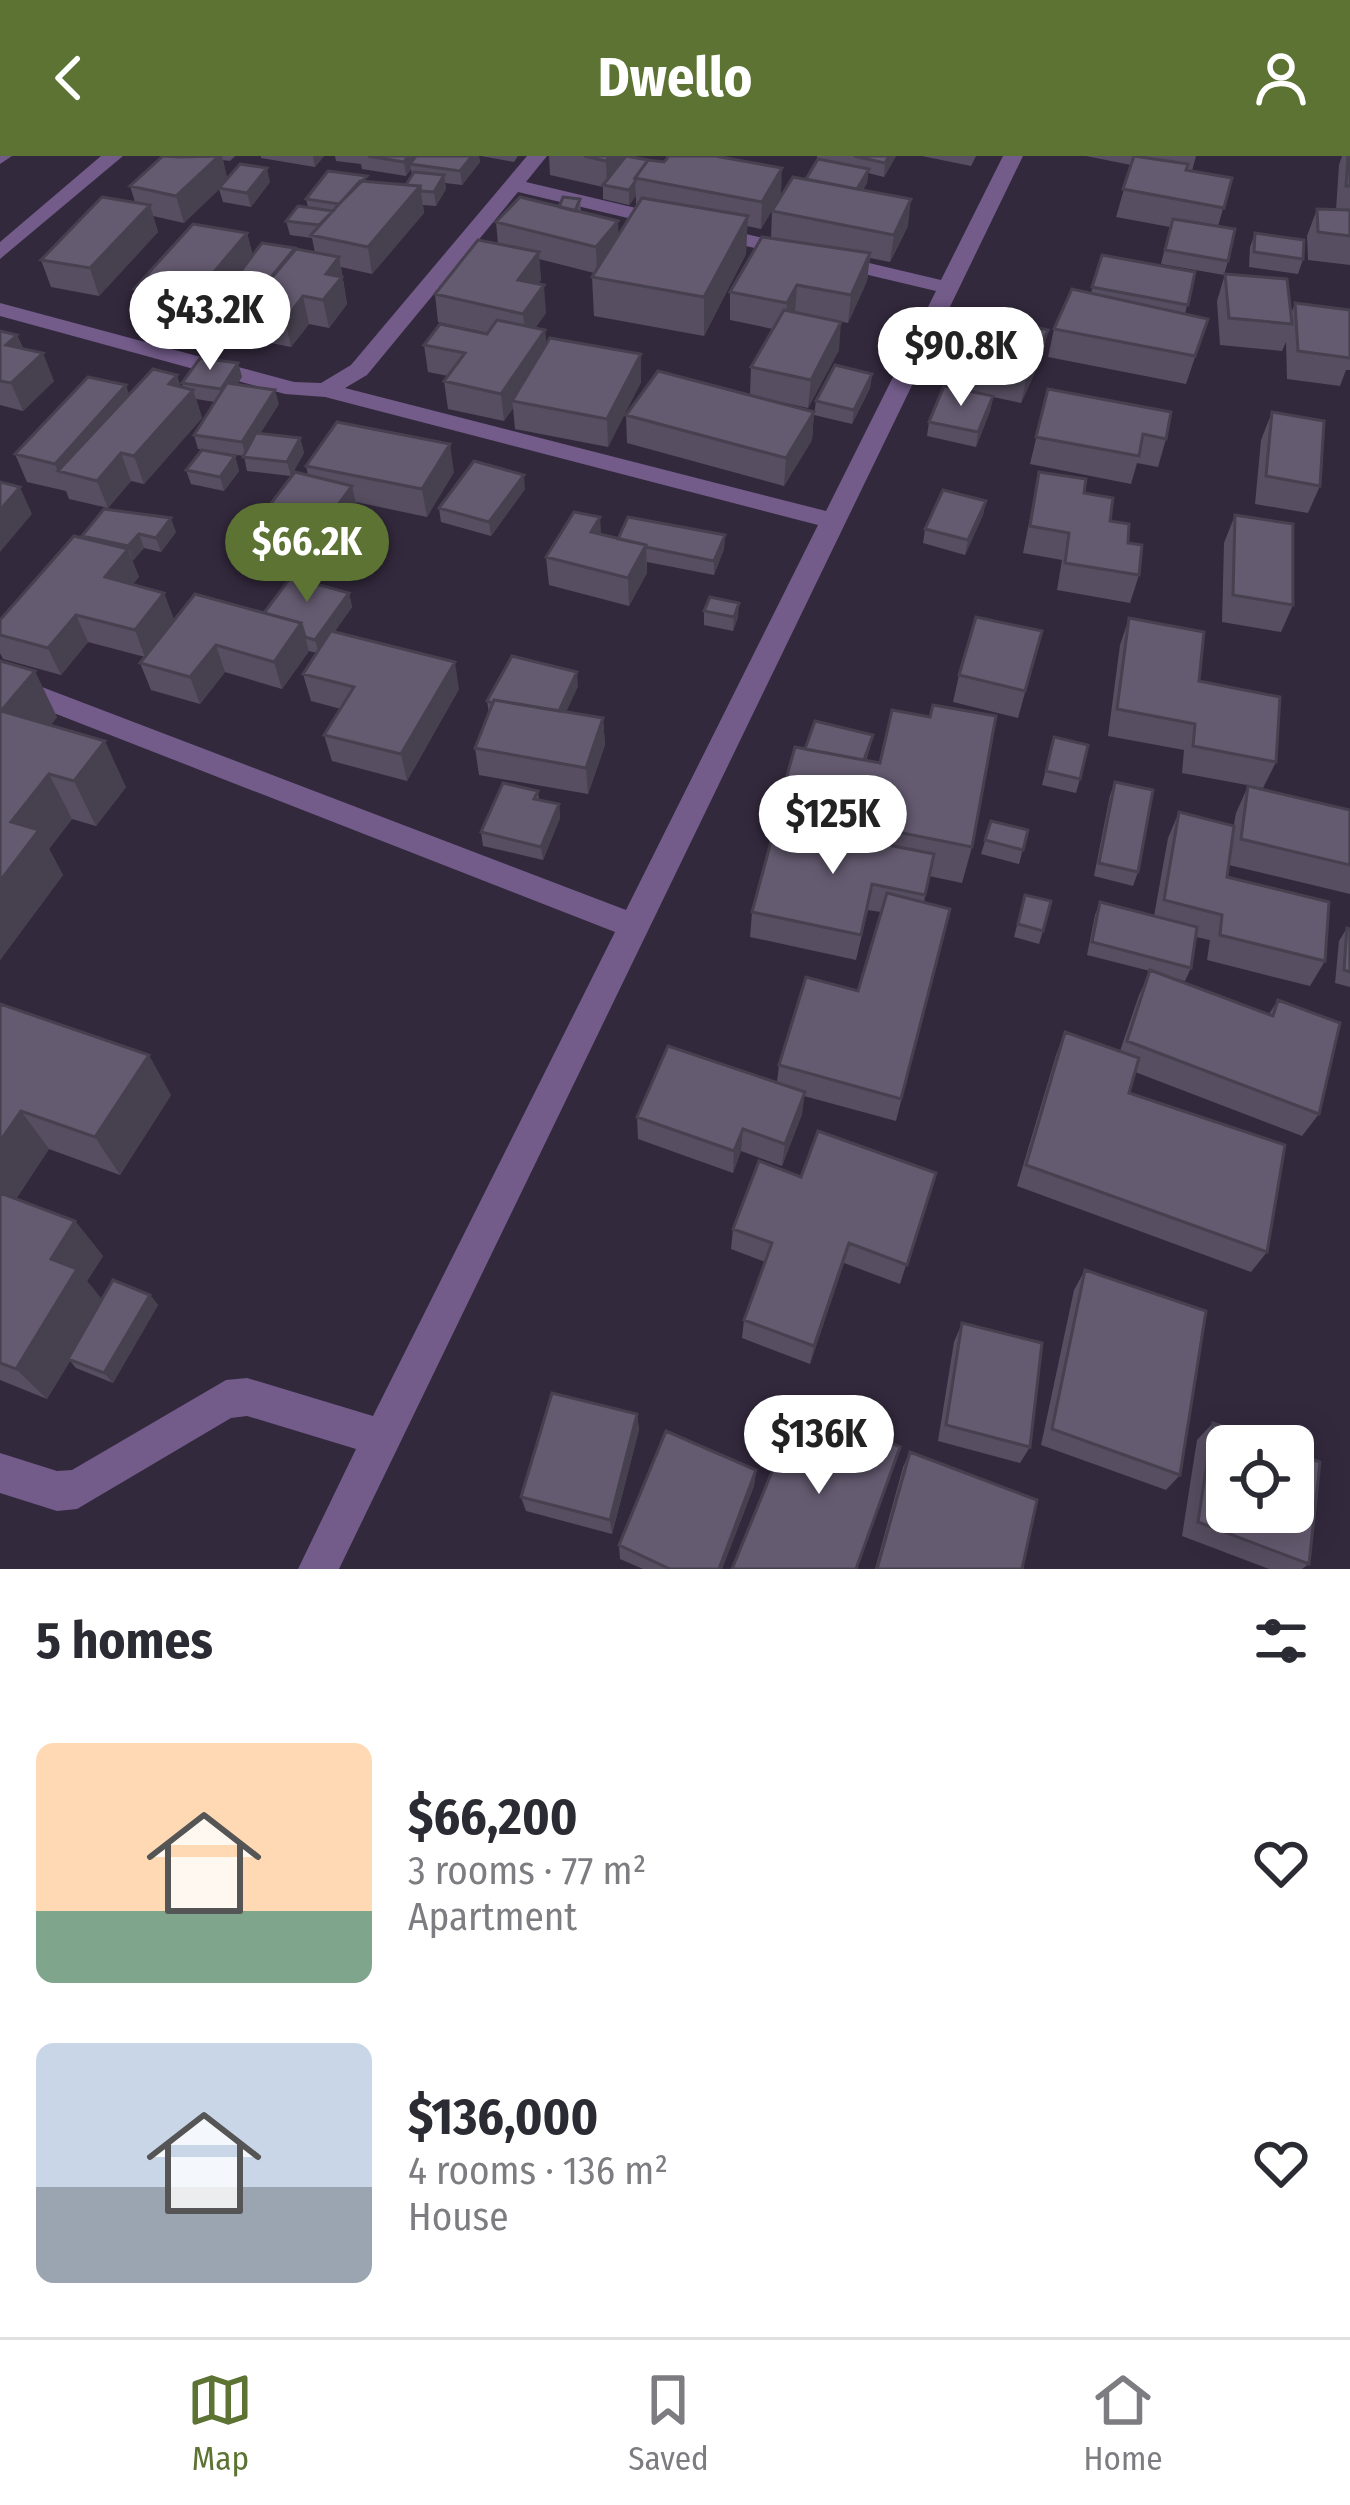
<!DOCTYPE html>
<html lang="en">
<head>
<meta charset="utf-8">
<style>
	body { margin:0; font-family:"Fira Sans Condensed",sans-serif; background:#f7f7f7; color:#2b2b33; height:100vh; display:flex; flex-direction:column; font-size:45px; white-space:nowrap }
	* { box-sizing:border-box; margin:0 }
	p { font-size:39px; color:#7c7c81 }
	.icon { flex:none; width:66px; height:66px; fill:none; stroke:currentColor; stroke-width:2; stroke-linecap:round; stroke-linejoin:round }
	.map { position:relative; height:1413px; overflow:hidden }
	.side { display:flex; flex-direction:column; background:#fff; flex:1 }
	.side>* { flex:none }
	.controls { position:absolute; left:1206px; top:1269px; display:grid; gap:24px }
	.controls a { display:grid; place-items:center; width:108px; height:108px; border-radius:18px; background:#fff; box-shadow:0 6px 30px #0003; font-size:60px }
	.price { position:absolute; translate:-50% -102px; padding:0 27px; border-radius:42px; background:#fff; color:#222; font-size:39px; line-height:78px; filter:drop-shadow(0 3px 6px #0008) }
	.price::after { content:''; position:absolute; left:50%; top:72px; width:36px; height:27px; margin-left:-18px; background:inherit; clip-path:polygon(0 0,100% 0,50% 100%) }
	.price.on { background:#5c7334; color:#fff }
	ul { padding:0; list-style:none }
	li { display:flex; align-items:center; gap:36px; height:300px; padding:0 36px }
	li span { display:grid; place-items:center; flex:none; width:336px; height:240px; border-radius:18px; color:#555 }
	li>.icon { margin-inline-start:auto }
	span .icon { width:144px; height:144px; fill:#fffc; stroke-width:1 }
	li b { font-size:51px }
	h2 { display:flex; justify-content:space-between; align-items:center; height:144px; padding:0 36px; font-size:51px }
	header { display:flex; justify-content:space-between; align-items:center; height:156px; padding:0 36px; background:#5c7334; color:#fff; font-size:54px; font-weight:700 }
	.tab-bar { display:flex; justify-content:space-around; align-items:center; height:168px; border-top:3px solid #e1e1e2; background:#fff; font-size:33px; color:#7c7c81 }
	.tab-bar a { display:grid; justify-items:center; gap:6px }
	.tab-bar .on { color:#5c7334 }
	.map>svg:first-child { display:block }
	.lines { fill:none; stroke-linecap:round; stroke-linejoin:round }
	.minor { fill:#735c8a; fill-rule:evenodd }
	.wall { fill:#574e61 }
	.shaded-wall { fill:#47404f }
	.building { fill:#655b71; stroke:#47404f; stroke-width:3 }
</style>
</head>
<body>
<header><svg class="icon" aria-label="back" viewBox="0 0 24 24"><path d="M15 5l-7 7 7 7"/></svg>Dwello<svg class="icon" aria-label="person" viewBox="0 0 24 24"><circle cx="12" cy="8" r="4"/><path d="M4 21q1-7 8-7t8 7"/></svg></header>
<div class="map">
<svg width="1350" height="1413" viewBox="0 0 1350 1413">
	<rect width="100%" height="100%" fill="#33293d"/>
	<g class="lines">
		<path class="minor" d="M0 0H12L0 8Z
			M101 0H123L0 103V86Z
			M527 0H547L526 26 941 124 1003 0H1023L339 1413H298L356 1293 247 1260 231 1262 77 1353 57 1355 0 1337V1297L57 1315 72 1314 226 1224 247 1222 373 1260 615 776 0 536V515L626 754 818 369 325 241 285 238 0 160V147L294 226 321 227 351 209ZM518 36 936 135 826 355 345 232 367 219Z"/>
	</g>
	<path class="wall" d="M181 0H235L230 5 223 4 227 23 270 26 251 51 223 46 219 33 184 67 153 60 158 76 99 140 51 131 41 104 135 46 130 30Z
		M261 0H324L315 11 261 2Z
		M335 0H479L480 6 462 29 445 27 446 33 436 50 423 49 424 57 372 118 341 111 347 148 329 172 309 168 291 191 250 183 243 156 252 145 235 142 232 131 199 170 143 160 134 133 247 77 253 100 315 97 312 82 290 79 286 65 308 51 306 43 368 26 406 29 412 20 411 13 406 20 362 13 361 8 336 5Z
		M481 0H518L514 6Z
		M549 0H633L664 6 727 2 781 39 761 73 747 70 746 98 704 180 594 160 592 121 594 117 539 103 541 124 537 128 546 157 535 172 545 174 546 190 641 226 608 291 515 273 513 252 504 265 448 253 444 225 448 220 428 216 424 189 488 177 438 166 435 138 498 88 496 66 580 43 581 56 619 79 636 49V40L629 49 603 43V31L550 19Z
		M817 0H896L884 21 868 17 867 27 863 34 908 70 890 106 870 102 867 125 848 167 795 156 839 194 808 252 750 239 751 211 773 173 730 164V136L771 82 772 55 806 23 817 5Z
		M922 0H976L971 10Z
		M1086 0H1196L1192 15 1232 22 1218 70 1228 105 1224 119 1161 108 1170 71 1116 61 1131 9Z
		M1342 0H1350V109L1308 104 1307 80 1317 53 1336 54 1339 9Z
		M1255 77 1303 103 1298 118 1249 111 1250 91Z
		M1102 99 1195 116 1185 158 1208 163 1186 228 1048 201 1054 173 1091 137Z
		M1225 118 1291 158 1295 147 1350 154V214H1346L1340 230 1287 223 1286 186 1282 195 1220 189 1217 145Z
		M1048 174 1042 201 1021 247 993 241 990 255 976 291 927 280 929 266 959 233 964 205Z
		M0 175 17 179 23 192 54 225 23 255 0 249Z
		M238 207 242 221 237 228 279 248 260 277 300 282 304 297 291 320 247 315 244 300 198 293 194 279 215 246 196 243 202 262 144 328 131 325 108 352 69 343 66 335 27 326 15 298 183 232 182 227Z
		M872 218 870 232 852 268 814 259 816 245Z
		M1048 233 1166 283 1158 311 1137 307 1131 328 1030 308Z
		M814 256 812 284 784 330 627 287 626 259Z
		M1272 256 1320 330 1308 357 1255 348 1261 284Z
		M235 300 239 315 224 335 191 328 186 314Z
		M306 310 454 316 427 361 356 346 358 357 321 408 264 394 256 367 308 319Z
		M1039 316 1084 337 1110 365 1139 419 1130 447 1057 434 1062 404 1023 397Z
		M525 333 491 380 441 366 439 352Z
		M986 345 983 359 965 399 923 387 925 373Z
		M1235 359 1293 449 1281 476 1222 466 1224 387Z
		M176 376 161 396 144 392 132 404 139 421 132 428 164 437 174 464 264 457 349 437 352 451 334 476 459 533 407 625 332 605 324 579 341 553 311 545 303 518 317 497 309 495 282 533 225 516 200 548 151 534 140 507 145 501 88 486 61 519 3 503 0 497V464L83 382 82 380Z
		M601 379 618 383 725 379 724 393 714 419 647 406V417L629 450 549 429 546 401Z
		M704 455 738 461 733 475 704 469Z
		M1129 462 1199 525 1276 606 1263 632 1182 617 1184 594 1108 580 1120 489Z
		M1042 475 1018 562 953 546 959 519Z
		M0 505 57 561 51 569 126 631 96 670 72 663 49 693 63 719 0 804Z
		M578 530 566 556 603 562 605 589 588 638 479 619 475 592 489 557 487 545Z
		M1054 581 1080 623 1076 637 1042 629Z
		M870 592 866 605 972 691 962 727 929 720 924 746 950 753 896 965 804 940 802 958 782 1010 741 995 733 1017 638 983 637 961 777 926 779 909 858 835 881 756 868 754 856 804 750 781 752 756 776 667 778 652 805 593Z
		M1115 626 1138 716 1133 730 1094 720 1110 639Z
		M1248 630 1350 654V738L1229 709 1227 721 1325 805 1310 830 1207 804 1210 784 1196 781 1191 812 1185 825 1162 819 1269 858 1278 844 1319 958 1302 980 1135 916 1129 937 1267 1096 1251 1116 1017 1030 1056 899 1065 876 1120 895 1139 839 1150 815 1087 799 1095 759 1100 746 1154 760 1168 682 1179 656 1233 674 1236 657Z
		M538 635 539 644 559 648 560 662 543 704 483 690 481 676Z
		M991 665 1028 674 1019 708 981 698Z
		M1025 739 1043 775 1039 788 1014 781Z
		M1347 772 1350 773V831L1335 827 1339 785Z
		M0 848 171 939 120 1019 49 993 16 1043 75 1065 103 1100 87 1125 102 1144 150 1139 158 1149 113 1227 76 1212 70 1205 47 1243 0 1224Z
		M936 1017 900 1128 844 1107 810 1208 742 1182 744 1164 765 1106 731 1093 733 1073 801 1021Z
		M1085 1114 1180 1319 1166 1334 1041 1289 1074 1134Z
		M962 1167 1030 1291 1020 1307 938 1285 954 1186Z
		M637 1258 639 1274 612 1378 526 1355 521 1341Z
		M1213 1267 1309 1408 1302 1413H1269L1182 1380 1197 1284Z
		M910 1296 1022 1413H875L903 1311Z
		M756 1314 754 1330 722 1413H643L620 1403 619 1389Z"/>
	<path class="shaded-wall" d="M219 0H222L228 25 184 67 176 40Z
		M313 0H324L315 11Z
		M408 0H421L410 8 411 13 406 20 404 6Z
		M472 0H479L480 6 462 29 460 15Z
		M610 0H633L607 32 606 5Z
		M889 0H896L884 21 885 7Z
		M267 12 270 26 251 51 247 37Z
		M782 12 781 39 761 73 762 46Z
		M869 13 867 27 852 53 854 39Z
		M444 19 446 33 436 50 434 36Z
		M635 26 636 40 629 49V34Z
		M420 30 424 57 372 118 368 91Z
		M911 43 908 70 890 106 894 79Z
		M150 49 158 76 99 140 90 112Z
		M748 60 746 98 704 180V141Z
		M618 65 619 92 597 118 596 91Z
		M247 77 254 105 231 128 232 131 199 170 191 143Z
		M539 96 541 124 520 152 518 124Z
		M870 97 867 125 848 167 851 139Z
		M339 101 347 148 329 172 323 144 326 118Z
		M544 129 546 157 526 185 523 158Z
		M797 129 795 156 785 175 787 147Z
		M303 140 309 168 291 191 285 164Z
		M841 166 839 194 808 252 811 224Z
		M545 174 547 201 512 245 513 252 504 265 501 238Z
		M1048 174 1042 201 1021 247 1027 220Z
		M17 179 28 207 6 189Z
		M43 197 54 225 23 255 11 227Z
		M641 198V226L608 291 607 263Z
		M238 207 242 221 225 247 221 233Z
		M872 218 870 232 852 268 854 254Z
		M177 219 185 244 193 234 202 262 144 328 134 300 169 228Z
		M126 229 135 257 58 315 66 335 55 308Z
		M275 234 279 248 246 300 242 286Z
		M993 240 990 255 976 291 978 276Z
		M814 256 812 284 784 330 786 302Z
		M300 282 304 297 291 320 287 306Z
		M450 288 454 316 427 361 422 333Z
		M121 297 131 325 108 352 97 325Z
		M235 300 239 315 224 335 220 321Z
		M524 319 525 333 491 380 489 366Z
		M352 330 358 357 321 408 314 381Z
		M20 331 32 358 0 396V354Z
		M986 345 983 359 965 399 968 384Z
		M600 361 602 389 591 376Z
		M171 362 176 376 161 396 156 382Z
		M139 378 144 392 133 405 128 390Z
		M725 379 724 393 714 419V405Z
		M646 389 647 417 629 450 628 422Z
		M128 393 139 421 116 449 105 421Z
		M164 437 174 464 145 501 135 474Z
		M349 437 352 451 319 498 315 484Z
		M739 447 738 461 733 475 734 461Z
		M76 459 88 486 61 519 48 492Z
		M301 467 309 495 282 533 274 506Z
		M216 489 225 516 200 548 190 521Z
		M455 506 459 533 407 625 401 598Z
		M35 515 57 561 25 601 1 555Z
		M577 516 578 530 556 577 554 563Z
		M603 562 605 589 588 638 586 612Z
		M105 585 126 631 96 670 74 625Z
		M49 618 72 663 49 693 63 719 0 804V725L11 666Z
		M559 648 560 662 543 704 541 691Z
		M149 899 171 939 120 1019 95 981Z
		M805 936 802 958 782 1010 785 988Z
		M21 955 49 993 3 1062 0 1059V985Z
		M743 973 741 995 733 1017 734 995Z
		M75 1065 103 1100 87 1125 105 1147 47 1243 16 1213 51 1103Z
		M849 1087 844 1107 810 1208 814 1190Z
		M150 1139 158 1149 113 1227 104 1217Z
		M637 1258 639 1274 612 1378 610 1364Z
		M756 1314 754 1330 722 1413H719Z"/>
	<path class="building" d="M163 0 180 1 219 0 176 40 130 30Z
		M368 0H408L404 6Z
		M416 0H472L460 15 410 8Z
		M584 0H610L606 5Z
		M626 0 648 4 635 22V26L629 34 603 29Z
		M669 0H715L782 12 762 46 635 22 648 4 664 6Z
		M854 0H889L885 7Z
		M1134 0 1188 8 1186 14 1232 22 1224 52 1123 33Z
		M1348 0H1350V30H1346Z
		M818 3 869 13 857 33 806 23Z
		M240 8 267 12 247 37 219 32Z
		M328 15 367 20 339 48 306 43Z
		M414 16 444 19 434 36 421 35 420 30 406 29Z
		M793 21 911 43 894 79 772 55Z
		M360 25 420 30 368 91 311 79Z
		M102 41 150 49 90 112 41 104Z
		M520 41 618 65 596 91 496 66Z
		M563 41 580 43 575 55 559 51Z
		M642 42 748 60 704 141 592 121Z
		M298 50 333 55 319 69 286 65Z
		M1317 53 1350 54V80L1318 76Z
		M1173 63 1235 73 1228 105 1165 94Z
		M193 68 247 77 191 143 134 133Z
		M1255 77 1304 84 1303 103 1254 96Z
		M762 81 870 97 851 139 797 129 787 147 730 136Z
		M478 84 539 96 518 124 544 129 523 158 435 138Z
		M262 87 295 92 262 132 231 128Z
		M296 93 339 101 326 118 342 121 323 144 303 140 285 164 243 156Z
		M1102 99 1195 116 1188 149 1092 131Z
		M1225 118 1287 123 1292 168 1229 162Z
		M1072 133 1208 163 1195 200 1054 173Z
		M1295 147 1350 154V202L1298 195Z
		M784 154 841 166 811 224 751 211Z
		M987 160 1048 174 1027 220 964 205Z
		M497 164 545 174 501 238 444 225 465 197 424 189 440 168 487 178Z
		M0 175 17 179 6 189 43 197 11 227 0 225Z
		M550 182 641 198 607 263 512 245Z
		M200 202 238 207 221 233 182 227Z
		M835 209 872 218 854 254 816 245Z
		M153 213 177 219 169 228 193 234 134 300 121 297 97 325 58 315Z
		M658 215 814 256 786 302 626 259Z
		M88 221 126 229 55 308 15 298Z
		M227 227 275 234 242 286 194 279Z
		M944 230 993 240 978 276 929 266Z
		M1048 233 1171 256 1166 283 1143 278 1139 300 1036 281Z
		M1272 256 1324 265 1320 330 1266 320Z
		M337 266 450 288 422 333 306 310Z
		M256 277 300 282 287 306 243 301Z
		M202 294 235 300 220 321 186 314Z
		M474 305 524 319 489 366 439 352Z
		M295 316 352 330 314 381 256 367Z
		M1039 316 1086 323 1084 337 1113 342 1110 365 1129 368 1128 387 1142 389 1139 419 1065 407 1069 377 1030 370Z
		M0 326 20 331 0 354Z
		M943 334 986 345 968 384 925 373Z
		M104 353 171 362 156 382 139 378 128 390 82 380Z
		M574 356 600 361 591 376 646 389 628 422 546 401Z
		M1235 359 1293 368V449L1233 439Z
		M628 361 725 379 714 405 646 391V389L618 383Z
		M74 380 128 393 105 421 164 437 135 474 76 459 48 492 0 479V464Z
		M291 421 349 437 315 484 305 481 301 467 264 457Z
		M195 438 301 467 274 506 216 489 190 521 140 507Z
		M710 441 739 447 734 461 704 455Z
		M976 461 1042 475 1025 535 959 519Z
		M1129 462 1204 476 1199 525 1280 541 1276 606 1193 590 1195 568 1117 553Z
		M331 475 455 506 401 598 324 579 354 531 303 518Z
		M512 500 577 516 559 555 494 544 493 547 487 545Z
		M0 505 35 515 1 555 105 585 74 625 49 618 11 666 39 674 0 725Z
		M494 544 603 562 586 612 475 592Z
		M933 549 996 560 972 691 778 652 795 591 880 607 892 554 930 561Z
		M815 565 873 579 864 604 805 593Z
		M1054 581 1088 589 1080 623 1046 615Z
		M1115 626 1153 634 1138 716 1099 707Z
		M503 627 538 635 534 643 559 648 541 691 481 676Z
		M1248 630 1350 654V709L1241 683Z
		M1179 656 1234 670 1227 721 1329 746 1325 805 1220 779 1222 759 1164 744Z
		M991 665 1028 674 1023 694 985 684Z
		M776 667 934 698 925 739 872 728 861 779 752 756Z
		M887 737 950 753 901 943 779 909 806 821 858 835Z
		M1025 739 1051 745 1043 775 1018 768Z
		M1100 746 1197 771 1191 812 1092 786Z
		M1347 772 1350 773V816L1344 814Z
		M1150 814 1273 860 1278 844 1340 867 1319 958 1127 885Z
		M0 848 149 899 95 981 21 955 0 985Z
		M1065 876 1139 902 1129 937 1285 989 1267 1096 1026 1009Z
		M668 890 805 936 785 988 743 973 734 995 637 961Z
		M818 975 936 1017 907 1109 849 1087 814 1190 744 1164 772 1087 733 1073 759 1005 801 1021Z
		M0 1037 75 1065 51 1103 77 1113 16 1213 0 1207Z
		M1085 1114 1206 1155 1180 1319 1052 1273Z
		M113 1124 150 1139 104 1217 68 1203Z
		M962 1167 1042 1187 1030 1291 946 1269Z
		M552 1237 637 1258 610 1364 521 1341Z
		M801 1245 900 1291 856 1413H732Z
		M1213 1267 1276 1290H1227V1356H1293V1296L1320 1306 1309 1408 1198 1366Z
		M666 1275 756 1314 719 1413H670L619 1389Z
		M910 1296 1037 1344 1022 1413H877Z"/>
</svg>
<div class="controls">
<a><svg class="icon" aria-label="locate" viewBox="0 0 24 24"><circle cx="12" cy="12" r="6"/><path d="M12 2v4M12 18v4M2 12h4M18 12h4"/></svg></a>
</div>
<b class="price" style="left:210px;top:217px">$43.2K</b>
<b class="price" style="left:961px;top:253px">$90.8K</b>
<b class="price on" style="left:307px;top:449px">$66.2K</b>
<b class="price" style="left:833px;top:721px">$125K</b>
<b class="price" style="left:819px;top:1341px">$136K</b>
</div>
<section class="side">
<h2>5 homes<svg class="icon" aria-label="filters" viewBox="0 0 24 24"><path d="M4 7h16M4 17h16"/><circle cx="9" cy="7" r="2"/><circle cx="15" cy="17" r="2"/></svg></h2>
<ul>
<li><span style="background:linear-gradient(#ffd9b3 70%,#7fa58c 0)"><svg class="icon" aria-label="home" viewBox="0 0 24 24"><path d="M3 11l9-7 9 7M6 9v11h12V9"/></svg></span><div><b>$66,200</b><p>3 rooms · 77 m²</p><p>Apartment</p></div><svg class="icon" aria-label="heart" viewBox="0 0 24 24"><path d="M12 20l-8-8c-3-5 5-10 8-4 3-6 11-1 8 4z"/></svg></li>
<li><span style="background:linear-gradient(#c9d6e8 60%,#9aa5b1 0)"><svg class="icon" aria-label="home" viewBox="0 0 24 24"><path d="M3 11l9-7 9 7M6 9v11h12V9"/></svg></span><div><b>$136,000</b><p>4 rooms · 136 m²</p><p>House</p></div><svg class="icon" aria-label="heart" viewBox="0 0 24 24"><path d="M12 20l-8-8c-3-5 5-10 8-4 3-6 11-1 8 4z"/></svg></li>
</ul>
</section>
<nav class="tab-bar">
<a class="on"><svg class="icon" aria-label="map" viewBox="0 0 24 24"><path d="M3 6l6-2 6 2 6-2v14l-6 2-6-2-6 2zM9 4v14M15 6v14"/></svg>Map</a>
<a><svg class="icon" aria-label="saved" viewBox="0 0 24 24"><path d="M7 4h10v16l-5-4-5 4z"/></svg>Saved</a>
<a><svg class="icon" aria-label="home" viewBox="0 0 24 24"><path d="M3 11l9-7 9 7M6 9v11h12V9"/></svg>Home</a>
</nav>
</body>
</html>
